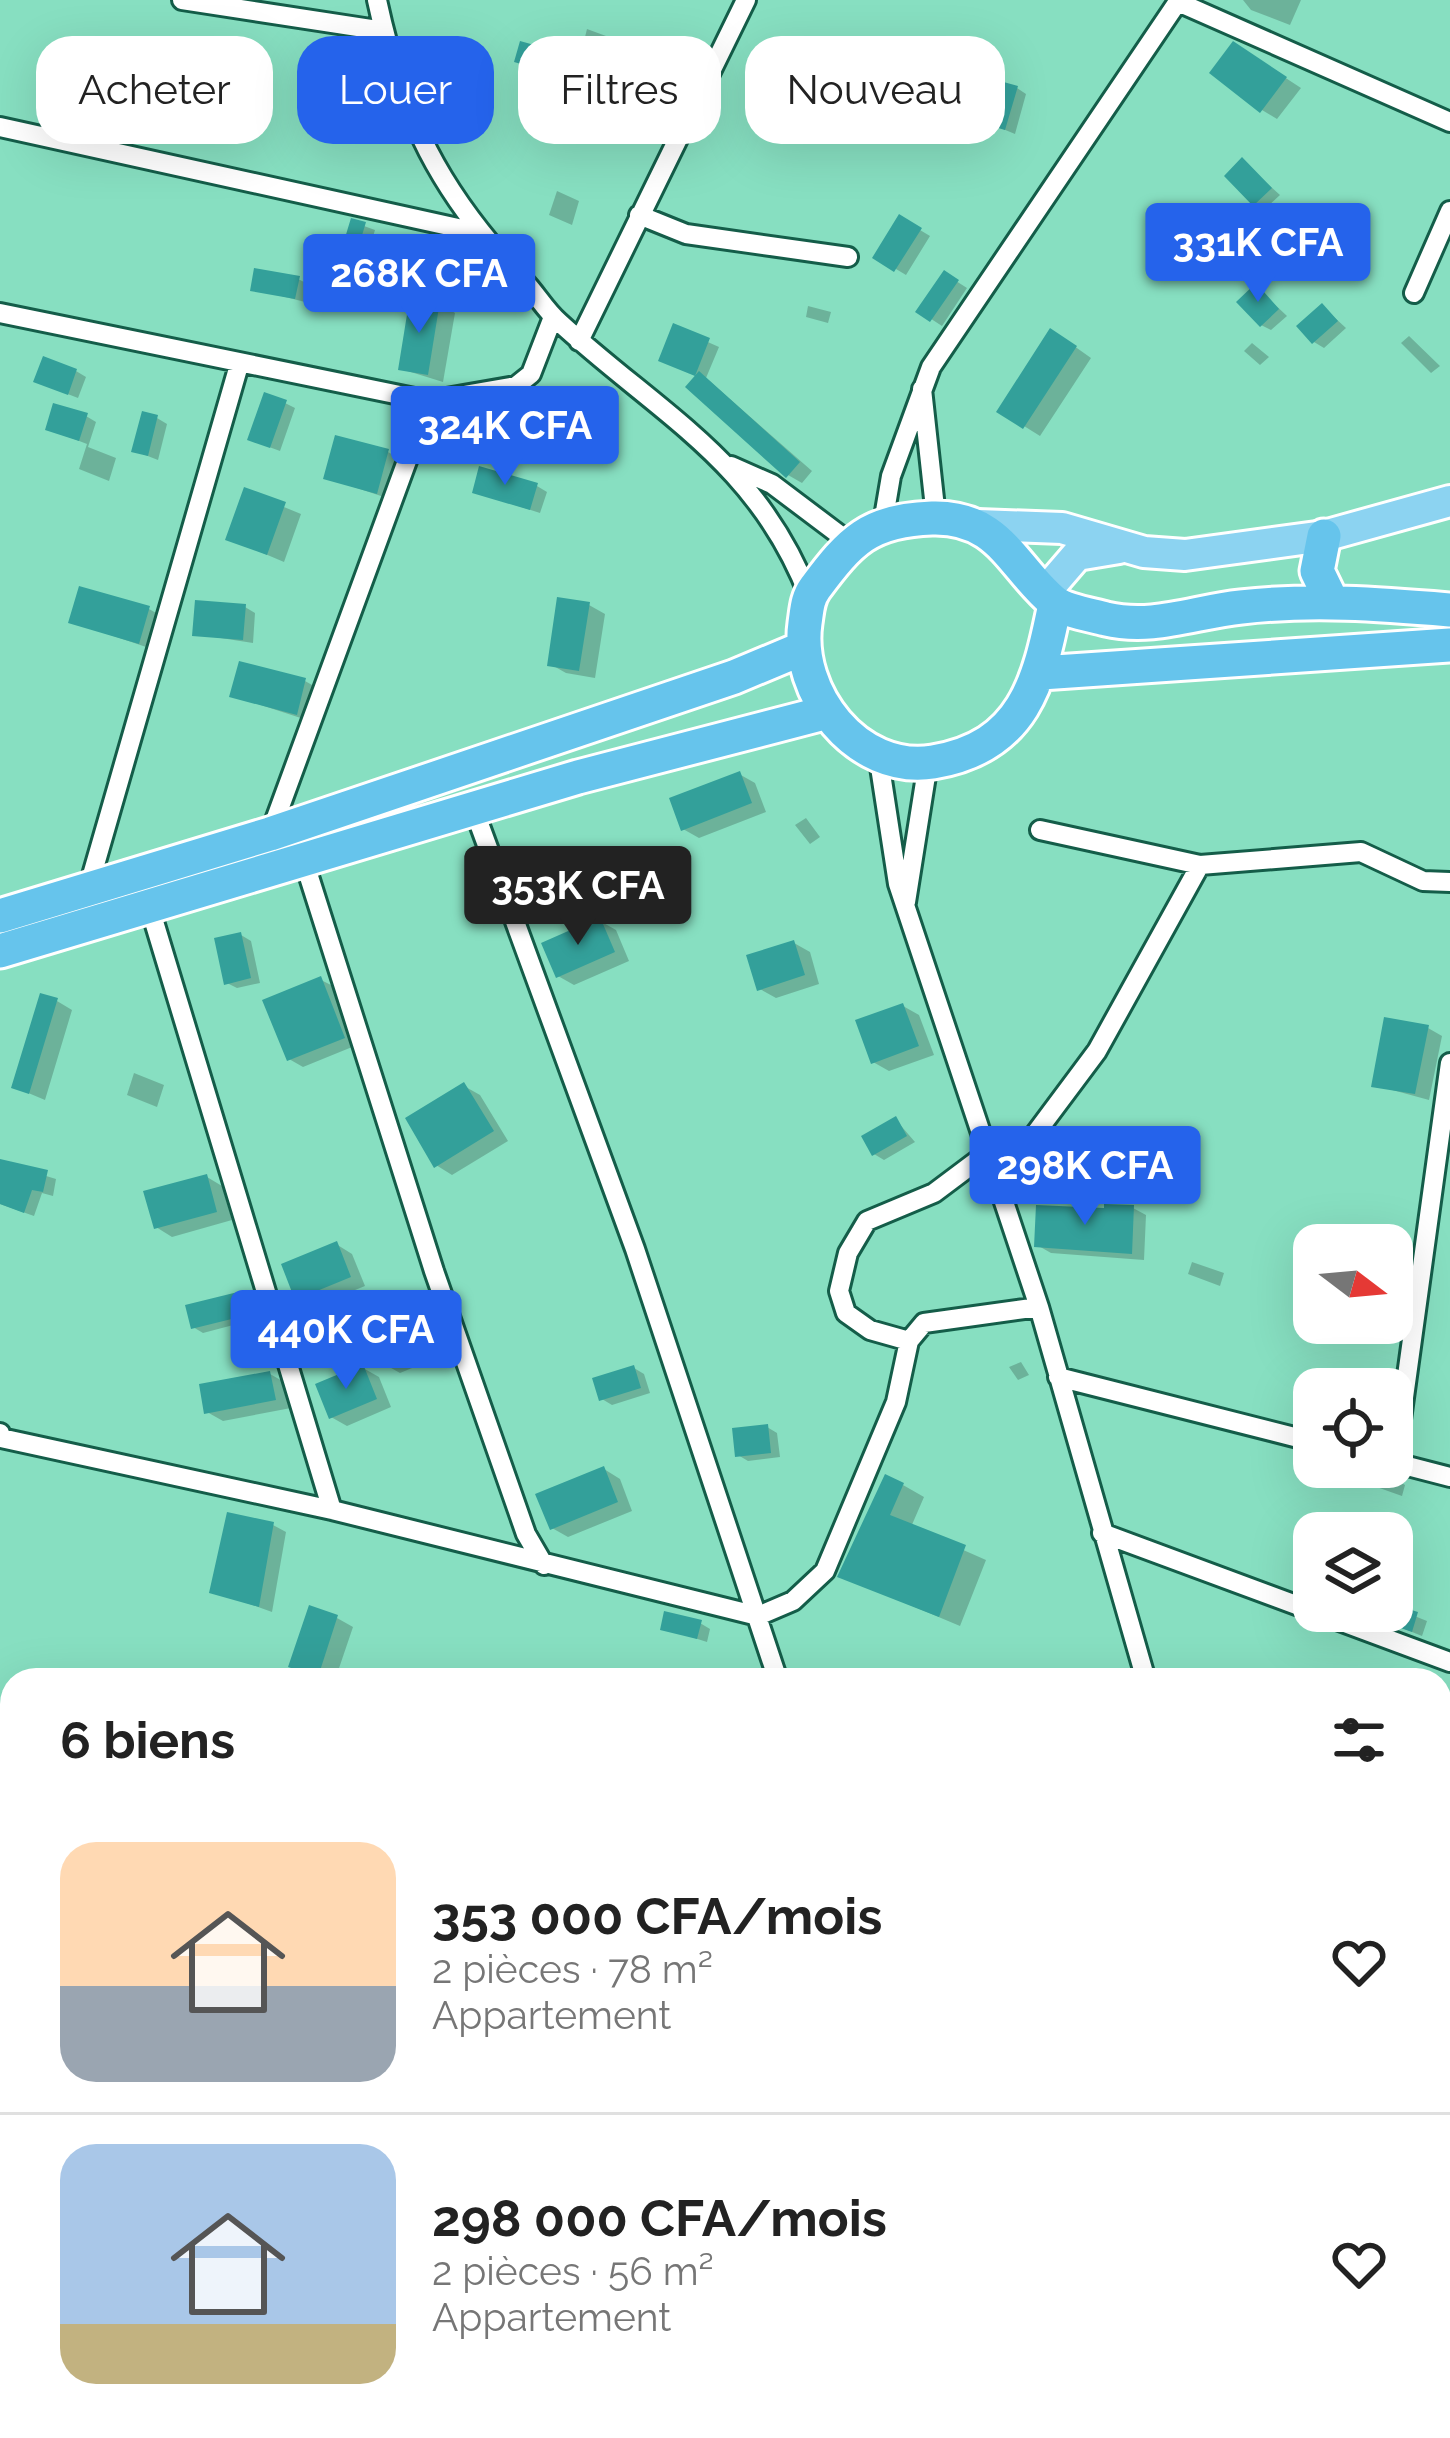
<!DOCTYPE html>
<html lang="fr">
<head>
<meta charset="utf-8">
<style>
	body { margin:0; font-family:Raleway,sans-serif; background:#f6f6f6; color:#222; height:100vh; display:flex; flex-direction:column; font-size:45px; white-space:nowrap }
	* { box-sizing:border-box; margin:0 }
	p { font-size:39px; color:#767676 }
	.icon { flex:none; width:66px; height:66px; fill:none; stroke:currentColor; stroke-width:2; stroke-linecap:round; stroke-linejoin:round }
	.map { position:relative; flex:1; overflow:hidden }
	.panel { position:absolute; left:0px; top:1668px; width:1452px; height:771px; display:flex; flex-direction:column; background:#fff; border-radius:36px 36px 0 0; box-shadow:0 12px 48px #0002 }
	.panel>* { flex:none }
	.top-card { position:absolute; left:36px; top:36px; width:1380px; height:108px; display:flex; gap:24px }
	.needle { width:78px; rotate:106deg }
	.tools { position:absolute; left:1293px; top:1224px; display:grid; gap:24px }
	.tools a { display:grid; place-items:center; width:120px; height:120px; border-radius:24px; background:#fff; box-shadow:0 12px 48px #0002; font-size:60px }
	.price { position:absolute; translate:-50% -102px; padding:0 27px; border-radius:12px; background:#2563eb; color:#fff; font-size:39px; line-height:78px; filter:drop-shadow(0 3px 6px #0008) }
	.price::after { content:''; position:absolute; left:50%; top:72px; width:36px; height:27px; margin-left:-18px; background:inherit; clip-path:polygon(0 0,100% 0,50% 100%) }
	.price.on { background:#222; color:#fff }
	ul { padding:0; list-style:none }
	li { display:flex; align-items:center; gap:36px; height:300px; padding:0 60px }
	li+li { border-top:3px solid #e0e0e0 }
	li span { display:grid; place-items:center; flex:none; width:336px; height:240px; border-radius:36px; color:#555 }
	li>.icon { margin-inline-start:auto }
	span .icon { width:144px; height:144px; fill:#fffc; stroke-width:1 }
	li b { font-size:51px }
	h2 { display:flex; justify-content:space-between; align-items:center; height:144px; padding:0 60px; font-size:51px }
	.tag { padding:0 42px; border-radius:36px; background:#fff; box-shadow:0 12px 48px #0002; font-size:42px; line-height:108px }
	.tag.on { background:#2563eb; color:#fff }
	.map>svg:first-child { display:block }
	.shadow { fill:#0003 }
	.building { fill:#33a09a }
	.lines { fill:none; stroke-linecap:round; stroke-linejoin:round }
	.minor-casing { stroke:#145d49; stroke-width:24 }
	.primary-casing { stroke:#fff; stroke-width:36 }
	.trunk-casing { stroke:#fff; stroke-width:39 }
	.minor { stroke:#fff; stroke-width:18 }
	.primary { stroke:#8cd3f1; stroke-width:30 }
	.trunk { stroke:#66c4ec; stroke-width:33 }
</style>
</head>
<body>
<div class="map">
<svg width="1450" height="2438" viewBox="0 0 1450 2438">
	<rect width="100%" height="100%" fill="#87dfc1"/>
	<path class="shadow" d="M1243 0H1301L1290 25 1251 10Z
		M587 29 625 43 622 55 584 41Z
		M555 54 564 59 560 75 518 60Z
		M1249 54 1301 88 1277 119 1262 110Z
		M132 72 147 81 133 141 85 125Z
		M1017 88 1026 94 1015 134 991 124Z
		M587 97 627 110 623 124 583 110Z
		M1242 161 1280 195 1265 209 1255 204Z
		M557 191 579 201 572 225 549 215Z
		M900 218 930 236 906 275 876 257Z
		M353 222 375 230 356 292 344 288Z
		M945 274 967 288 942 326 919 311Z
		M298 279 308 284 305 302 254 289Z
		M1256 287 1287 316 1271 330 1261 325Z
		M439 303 455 313 443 382 401 369Z
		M808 306 831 312 828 323 806 317Z
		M1323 307 1346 328 1324 348 1314 342Z
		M674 327 719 347 706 378 812 471 802 483 788 475 699 376 671 365Z
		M1409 336 1440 366 1431 373 1401 343Z
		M1067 341 1091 358 1040 436 1000 411Z
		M1252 343 1269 357 1260 365 1244 351Z
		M76 371 86 377 78 398 47 386Z
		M285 403 295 408 280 451 261 444Z
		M86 416 96 422 88 447 116 458 109 481 79 469 87 444 48 429Z
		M157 418 167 424 158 460 135 451Z
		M388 452 404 461 393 500 327 478Z
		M537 486 547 492 540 513 475 492Z
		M245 491 301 514 284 562 228 538Z
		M589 605 605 614 595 678 566 673 550 664Z
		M245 607 255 613 253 643 195 634Z
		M149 609 165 618 155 650 72 622Z
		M305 681 321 690 313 722 233 696Z
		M739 774 755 783 766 812 699 838 683 829Z
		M806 818 820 837 810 844 795 825Z
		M607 871 622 888 598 898 588 892 583 881Z
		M600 921 616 930 629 961 574 985 558 976Z
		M241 935 251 941 260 983 237 988 227 983Z
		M794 943 810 952 819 984 776 998 760 989Z
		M321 980 335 987 357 1045 303 1067 289 1059Z
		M57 1001 72 1010 45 1100 14 1087Z
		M903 1006 919 1015 934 1055 889 1071 873 1062Z
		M1428 1028 1442 1036 1429 1100 1374 1085Z
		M134 1073 164 1085 157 1107 127 1095Z
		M464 1086 480 1095 508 1141 452 1175 436 1165Z
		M896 1120 915 1142 884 1160 874 1154Z
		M0 1162 56 1179 53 1196 42 1193 34 1216 0 1204Z
		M207 1177 222 1186 232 1220 172 1237 156 1227Z
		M1039 1208H1133L1146 1215 1144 1260 1051 1253 1037 1245Z
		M336 1244 352 1254 365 1286 313 1307 297 1297Z
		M1192 1262 1224 1273 1220 1286 1188 1274Z
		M245 1293 255 1299 260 1318 203 1333 193 1327Z
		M435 1319 451 1328 458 1349 400 1373 384 1364Z
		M1021 1362 1029 1375 1018 1380 1009 1367Z
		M363 1368 379 1377 391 1407 347 1426 331 1417Z
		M634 1368 644 1374 650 1393 612 1405 602 1399Z
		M270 1374 286 1383 291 1408 223 1421 207 1412Z
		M767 1427 777 1433 780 1457 748 1461 738 1455Z
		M1376 1467 1405 1485 1402 1496 1371 1485Z
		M604 1469 620 1479 632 1511 568 1537 552 1528Z
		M903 1485 924 1497 911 1527 986 1560 960 1626 841 1576Z
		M273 1525 286 1532 272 1612 213 1591Z
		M1392 1607 1427 1621 1422 1636 1375 1617 1377 1611Z
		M337 1618 353 1627 335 1680 292 1666Z
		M700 1623 710 1629 707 1642 663 1628Z
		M1450 1719V1743L1443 1739Z
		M3 2271 12 2277V2309L0 2310Z
		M0 2346H12V2427H26L11 2431 0 2425Z
		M228 2427H295L293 2438Z
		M398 2427H514L512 2438H469L471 2431 399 2438Z"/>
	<path class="building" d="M520 41 556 51 550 72 514 62Z
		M1233 41 1287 77 1260 113 1209 73Z
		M97 61 133 69 118 134 82 126Z
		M1000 81 1018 86 1005 130 988 125Z
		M1242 157 1272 188 1253 206 1224 176Z
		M899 214 922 228 894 272 872 258Z
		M351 218 366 222 346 289 331 284Z
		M254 268 300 276 295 299 250 291Z
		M944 270 959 280 930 322 915 312Z
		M1256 283 1279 309 1260 327 1236 302Z
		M410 296 440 301 428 375 398 370Z
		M1322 303 1338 321 1312 344 1296 326Z
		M673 323 710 338 695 376 658 361Z
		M1050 328 1077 346 1023 429 996 412Z
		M43 356 77 369 68 395 33 382Z
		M699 371 800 462 786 478 685 387Z
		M264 392 287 400 270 448 247 440Z
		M53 403 88 413 79 441 45 430Z
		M142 411 158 415 148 456 131 452Z
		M335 435 389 449 377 494 323 479Z
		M479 466 538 483 530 510 472 493Z
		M244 487 286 502 267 555 225 540Z
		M79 586 150 606 139 644 68 623Z
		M557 597 590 602 579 671 547 666Z
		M195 600 246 604 243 640 192 636Z
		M239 661 306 678 297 715 229 697Z
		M740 771 752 803 681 831 669 798Z
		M600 917 615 952 556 978 541 943Z
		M241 932 251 978 224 985 214 938Z
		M794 940 805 975 757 991 746 955Z
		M321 976 345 1038 287 1061 262 1000Z
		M40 993 58 998 29 1094 11 1088Z
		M903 1003 919 1046 871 1064 855 1020Z
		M1384 1017 1429 1025 1415 1094 1371 1087Z
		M464 1082 494 1131 434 1168 405 1118Z
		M896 1116 907 1136 872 1156 861 1136Z
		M0 1159 48 1170 43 1192 32 1190 24 1213 0 1204Z
		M207 1174 217 1212 154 1229 143 1191Z
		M1104 1204 1134 1205 1132 1254 1034 1247 1036 1205 1104 1208Z
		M337 1241 351 1277 295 1300 281 1264Z
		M246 1290 252 1314 191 1329 185 1305Z
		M435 1315 444 1341 382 1366 372 1341Z
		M363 1364 377 1399 329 1419 315 1384Z
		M634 1365 641 1388 599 1401 592 1378Z
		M270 1371 276 1400 204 1414 199 1384Z
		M768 1424 771 1453 735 1457 732 1428Z
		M604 1466 618 1502 550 1530 535 1494Z
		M885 1474 904 1483 890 1515 966 1545 939 1617 837 1577Z
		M227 1512 274 1522 259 1607 209 1593Z
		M1392 1604 1418 1612 1412 1632 1355 1612 1392 1611Z
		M309 1605 338 1615 318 1677 288 1667Z
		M664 1611 702 1620 697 1639 660 1630Z"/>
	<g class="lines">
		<defs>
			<path id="minor" d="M182 0 384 31
				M377 0C402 117 440 193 523 280 536 293 545 310 559 322 659 414 757 461 809 596
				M1178 2 1450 122
				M0 127 476 232
				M639 215 686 234 848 257
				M1414 293 1450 211
				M0 313 429 401 516 386 531 374 553 317
				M579 341 746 0
				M922 389 936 517
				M731 466 772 484 849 542
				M883 523 891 476 931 367 1179 0
				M878 754 898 884 1039 1307 1146 1680
				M473 807 635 1249 778 1680
				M1040 830 1200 865 1361 852 1423 881 1450 882
				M270 834 429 401
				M304 861 434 1271 526 1534 544 1565
				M88 889 239 365
				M906 902 928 763
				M149 905 332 1510
				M1000 1181 1097 1051 1200 865
				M909 1341 870 1330 846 1313 839 1291 848 1253 867 1221 934 1193 990 1151
				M1058 1377 1314 1442
				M0 1433 1 1438 332 1510 758 1616 793 1601 825 1571 896 1402 909 1341 924 1323 1039 1307
				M1392 1462 1450 1477
				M1395 1463 1450 1063
				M1102 1533 1450 1662
				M12 2022 7 2035 12 2180
				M125 2427 203 2438
				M34 2438 36 2427
				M1091 2438 1095 2427
				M1304 2438 1306 2427"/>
			<path id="primary" d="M978 525 1062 528 1144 552 1185 555 1324 536 1450 501
				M1046 591 1077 555 1119 548"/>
			<path id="trunk" d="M1324 536 1317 571 1332 602
				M1055 604C1039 683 1024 747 933 762 856 774 795 692 805 623 807 610 807 599 815 588 850 541 869 520 932 518 1000 516 1012 567 1054 602 1065 611 1092 615 1106 619 1153 630 1194 612 1241 607 1311 599 1380 604 1450 610
				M1041 673 1450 645
				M0 916 270 834 734 677 801 649
				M0 951 578 777 824 713"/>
		</defs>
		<use href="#minor" class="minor-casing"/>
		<use href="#primary" class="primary-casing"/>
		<use href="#trunk" class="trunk-casing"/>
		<use href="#minor" class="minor"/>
		<use href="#primary" class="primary"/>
		<use href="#trunk" class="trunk"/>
	</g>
</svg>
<div class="tools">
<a><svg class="needle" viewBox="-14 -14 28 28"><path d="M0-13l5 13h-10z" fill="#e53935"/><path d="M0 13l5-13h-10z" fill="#767676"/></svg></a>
<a><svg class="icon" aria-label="locate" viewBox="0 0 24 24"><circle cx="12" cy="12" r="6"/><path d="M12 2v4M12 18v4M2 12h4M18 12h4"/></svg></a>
<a><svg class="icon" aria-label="layers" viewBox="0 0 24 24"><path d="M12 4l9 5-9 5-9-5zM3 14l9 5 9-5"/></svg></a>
</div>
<b class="price" style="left:1258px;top:305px">331K CFA</b>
<b class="price" style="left:419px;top:336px">268K CFA</b>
<b class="price" style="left:505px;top:488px">324K CFA</b>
<b class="price on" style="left:578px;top:948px">353K CFA</b>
<b class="price" style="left:1085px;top:1228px">298K CFA</b>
<b class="price" style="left:346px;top:1392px">440K CFA</b>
<div class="top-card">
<a class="tag">Acheter</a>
<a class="tag on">Louer</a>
<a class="tag">Filtres</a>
<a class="tag">Nouveau</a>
</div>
<section class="panel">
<h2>6 biens<svg class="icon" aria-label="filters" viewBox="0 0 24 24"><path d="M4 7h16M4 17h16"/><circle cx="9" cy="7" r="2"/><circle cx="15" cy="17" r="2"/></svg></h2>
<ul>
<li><span style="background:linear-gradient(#ffd9b3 60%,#9aa5b1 0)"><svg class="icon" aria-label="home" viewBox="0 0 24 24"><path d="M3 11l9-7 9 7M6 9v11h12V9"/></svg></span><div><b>353 000 CFA/mois</b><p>2 pièces · 78 m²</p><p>Appartement</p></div><svg class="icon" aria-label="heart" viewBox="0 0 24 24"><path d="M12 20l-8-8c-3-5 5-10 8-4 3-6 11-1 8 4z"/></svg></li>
<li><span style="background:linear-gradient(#a9c7e8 75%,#c2b280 0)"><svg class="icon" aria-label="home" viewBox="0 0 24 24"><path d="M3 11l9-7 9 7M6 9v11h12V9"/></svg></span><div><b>298 000 CFA/mois</b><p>2 pièces · 56 m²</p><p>Appartement</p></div><svg class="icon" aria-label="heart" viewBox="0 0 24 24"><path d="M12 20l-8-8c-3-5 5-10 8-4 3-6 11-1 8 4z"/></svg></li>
</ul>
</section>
</div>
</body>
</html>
